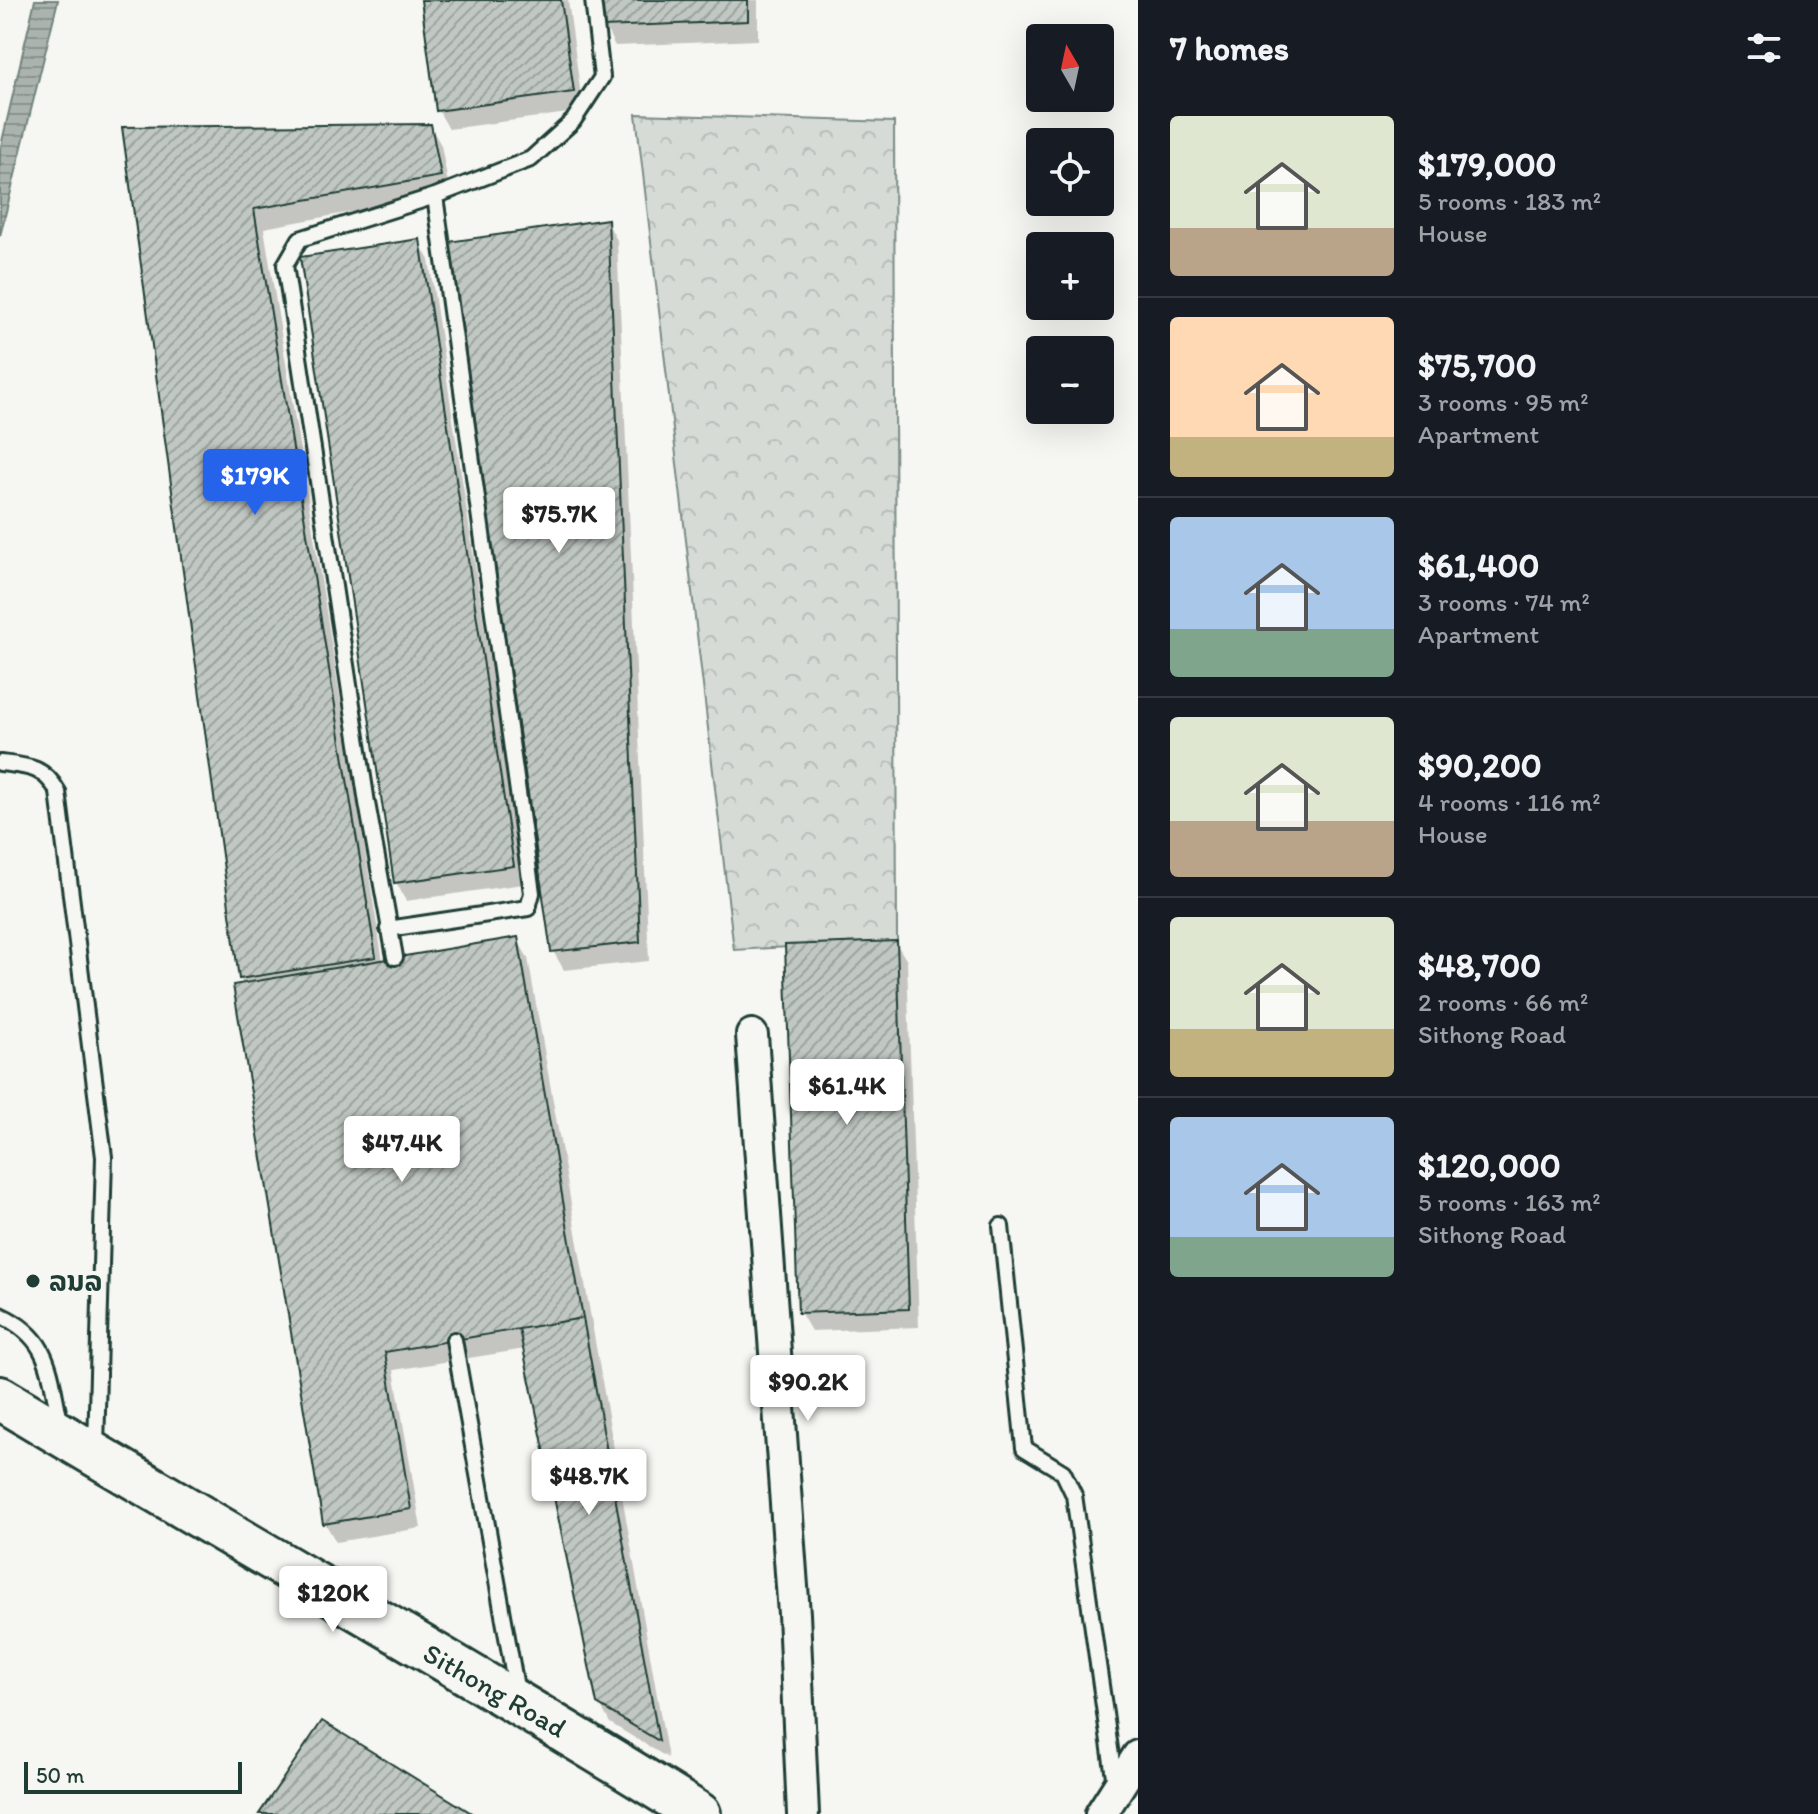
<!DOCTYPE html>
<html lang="en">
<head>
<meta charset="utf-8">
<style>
	body { margin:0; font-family:Itim,"Noto Sans Lao",sans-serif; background:#242831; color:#f1f3f6; height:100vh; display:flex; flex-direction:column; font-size:30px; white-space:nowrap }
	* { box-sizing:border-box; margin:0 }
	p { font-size:26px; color:#9ea1a6 }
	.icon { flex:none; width:44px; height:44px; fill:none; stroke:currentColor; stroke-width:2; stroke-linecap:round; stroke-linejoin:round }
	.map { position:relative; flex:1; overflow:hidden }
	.details { display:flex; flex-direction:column; background:#171b24; width:680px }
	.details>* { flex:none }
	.needle { width:52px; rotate:351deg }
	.fabs { position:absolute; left:1026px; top:24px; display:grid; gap:16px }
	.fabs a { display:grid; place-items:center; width:88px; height:88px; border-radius:8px; background:#171b24; box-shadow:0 8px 32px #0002; font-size:40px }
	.scale { position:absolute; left:24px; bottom:20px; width:218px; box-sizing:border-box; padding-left:8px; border:4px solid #1f3d34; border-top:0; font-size:22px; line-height:28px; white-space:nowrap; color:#1f3d34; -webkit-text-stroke:6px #f6f6f2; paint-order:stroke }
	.price { position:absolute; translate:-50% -68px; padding:0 18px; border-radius:8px; background:#fff; color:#222; font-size:26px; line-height:52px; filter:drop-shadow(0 2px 4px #0008) }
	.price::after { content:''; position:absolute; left:50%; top:48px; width:24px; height:18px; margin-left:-12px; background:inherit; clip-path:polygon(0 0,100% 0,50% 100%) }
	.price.active { background:#2563eb; color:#fff }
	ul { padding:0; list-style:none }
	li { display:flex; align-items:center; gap:24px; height:200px; padding:0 32px }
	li+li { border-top:2px solid #363941 }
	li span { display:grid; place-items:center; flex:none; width:224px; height:160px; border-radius:8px; color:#555 }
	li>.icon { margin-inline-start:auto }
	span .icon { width:96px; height:96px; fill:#fffc; stroke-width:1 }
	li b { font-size:34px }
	h2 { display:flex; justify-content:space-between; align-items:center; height:96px; padding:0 32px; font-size:34px }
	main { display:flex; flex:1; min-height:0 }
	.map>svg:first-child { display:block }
	.forest { fill:url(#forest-crowns); stroke:#7a8c85; stroke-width:2 }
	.water { fill:url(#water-rules); stroke:#72847d; stroke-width:2 }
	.shadow { fill:#0003 }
	.building { fill:url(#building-hatch); stroke:#1f3d34; stroke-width:2 }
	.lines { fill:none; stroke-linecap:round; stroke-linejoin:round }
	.service-casing { stroke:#1f3d34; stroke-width:20 }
	.minor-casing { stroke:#1f3d34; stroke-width:36 }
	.secondary-casing { stroke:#1f3d34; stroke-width:48 }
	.service { stroke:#f6f6f2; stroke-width:14 }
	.minor { stroke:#f6f6f2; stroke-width:30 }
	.secondary { stroke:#f6f6f2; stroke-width:42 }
	.poi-dot { fill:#1f3d34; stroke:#f6f6f2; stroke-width:3 }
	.labels { text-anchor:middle; stroke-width:8; stroke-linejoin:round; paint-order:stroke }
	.poi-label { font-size:28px; font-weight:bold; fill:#1f3d34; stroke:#f6f6f2; text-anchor:start }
	.street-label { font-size:28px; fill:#1f3d34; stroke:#f6f6f2 }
</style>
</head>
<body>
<main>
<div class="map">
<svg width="1138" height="1814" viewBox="0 0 1138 1814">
	<defs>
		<pattern id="forest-crowns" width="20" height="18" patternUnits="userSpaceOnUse" patternTransform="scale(2)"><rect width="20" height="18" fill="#d6dbd6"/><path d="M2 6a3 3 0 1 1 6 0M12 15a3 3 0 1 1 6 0" fill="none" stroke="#b7bdb8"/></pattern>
		<pattern id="water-rules" width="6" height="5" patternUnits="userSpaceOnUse" patternTransform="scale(2)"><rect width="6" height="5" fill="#aab3ae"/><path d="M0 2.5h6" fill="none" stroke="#8a938e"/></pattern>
		<pattern id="building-hatch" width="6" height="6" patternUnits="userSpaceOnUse" patternTransform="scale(2)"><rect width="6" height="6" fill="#c1c8c3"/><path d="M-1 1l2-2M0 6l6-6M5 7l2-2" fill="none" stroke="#9ca49f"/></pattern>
	</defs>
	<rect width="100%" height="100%" fill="#f6f6f2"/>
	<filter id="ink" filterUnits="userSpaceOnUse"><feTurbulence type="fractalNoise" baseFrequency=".0125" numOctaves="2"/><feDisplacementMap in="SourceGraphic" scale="16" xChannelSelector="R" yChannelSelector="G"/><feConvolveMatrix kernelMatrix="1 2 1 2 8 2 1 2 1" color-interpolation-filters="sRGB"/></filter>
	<g filter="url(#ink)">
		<path class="forest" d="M636 114 894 122 897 941 734 950Z"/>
		<path class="water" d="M35 0H58L0 236V150Z"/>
		<path class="shadow" d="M423 0H568L583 111 449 129 438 110Z
			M603 0H758V40L615 46 605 27Z
			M430 126 441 145 450 194 264 228 383 962 517 939 528 958 668 1758 610 1723 599 1703 525 1349 394 1370 421 1528 336 1542 325 1523 241 978 124 129Z
			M607 222 617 240 649 961 564 970 553 951Z
			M419 242 429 260 523 884 406 901 396 882Z
			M896 943 907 961 919 1327 811 1331 800 1312Z"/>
		<path class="building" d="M421 0H561L574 92 436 111Z
			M601 0H748V21L603 27Z
			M431 124 441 176 254 209 376 957 239 979 122 127Z
			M608 219 640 942 551 952 448 242Z
			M420 239 514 866 394 883 300 257Z
			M518 937 583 1318 385 1352 411 1509 323 1524 233 985Z
			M897 941 909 1309 798 1313 785 945Z
			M583 1318 659 1741 597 1704 519 1329Z
			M322 1721 473 1814H259Z"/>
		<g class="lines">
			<defs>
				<path id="service" d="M0 763C27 766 44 766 58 792L104 1157 96 1447
					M388 929 528 908 532 893 435 196
					M395 957 367 803 285 265 300 239 435 196 531 159 573 121 602 77 593 0
					M1001 1226 1024 1448 1063 1472 1074 1495 1115 1784
					M0 1315C53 1339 49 1375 61 1426
					M454 1340 517 1693"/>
				<path id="minor" d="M752 1035 794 1614 803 1814
					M1101 1814 1138 1756"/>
				<path id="secondary" d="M0 1398C232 1538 469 1670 699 1814"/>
			</defs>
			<use href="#service" class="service-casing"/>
			<use href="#minor" class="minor-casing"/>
			<use href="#secondary" class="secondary-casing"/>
			<use href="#service" class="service"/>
			<use href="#minor" class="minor"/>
			<use href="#secondary" class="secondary"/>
		</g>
	</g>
	<circle class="poi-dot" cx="33" cy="1281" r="8"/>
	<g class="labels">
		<g class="poi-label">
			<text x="49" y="1291">ລນລ</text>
		</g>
		<g class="street-label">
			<text transform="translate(495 1690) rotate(30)" y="10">Sithong Road</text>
		</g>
	</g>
</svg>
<div class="fabs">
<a><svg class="needle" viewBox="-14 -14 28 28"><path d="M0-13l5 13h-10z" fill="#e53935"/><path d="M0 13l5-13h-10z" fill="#9ea1a6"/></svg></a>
<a><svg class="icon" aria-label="locate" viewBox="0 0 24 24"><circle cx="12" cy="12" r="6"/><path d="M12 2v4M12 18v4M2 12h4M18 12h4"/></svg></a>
<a>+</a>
<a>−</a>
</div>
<div class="scale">50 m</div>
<b class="price active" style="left:255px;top:517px">$179K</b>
<b class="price" style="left:559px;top:555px">$75.7K</b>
<b class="price" style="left:847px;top:1127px">$61.4K</b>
<b class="price" style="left:402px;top:1184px">$47.4K</b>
<b class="price" style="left:808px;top:1423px">$90.2K</b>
<b class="price" style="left:589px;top:1517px">$48.7K</b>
<b class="price" style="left:333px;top:1634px">$120K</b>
</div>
<section class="details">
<h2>7 homes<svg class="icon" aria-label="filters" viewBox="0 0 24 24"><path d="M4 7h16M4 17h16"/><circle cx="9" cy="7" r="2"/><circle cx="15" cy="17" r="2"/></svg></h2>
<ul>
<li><span style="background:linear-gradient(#dfe7d0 70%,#b9a48a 0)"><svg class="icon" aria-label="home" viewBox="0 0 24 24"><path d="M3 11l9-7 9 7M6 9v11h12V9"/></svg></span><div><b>$179,000</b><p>5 rooms · 183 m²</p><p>House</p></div></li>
<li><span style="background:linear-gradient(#ffd9b3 75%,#c2b280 0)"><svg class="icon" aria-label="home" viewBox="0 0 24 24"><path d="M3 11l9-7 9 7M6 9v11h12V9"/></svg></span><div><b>$75,700</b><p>3 rooms · 95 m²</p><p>Apartment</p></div></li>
<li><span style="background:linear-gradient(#a9c7e8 70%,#7fa58c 0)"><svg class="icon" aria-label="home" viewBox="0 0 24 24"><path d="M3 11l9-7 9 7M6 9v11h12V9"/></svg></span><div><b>$61,400</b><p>3 rooms · 74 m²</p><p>Apartment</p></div></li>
<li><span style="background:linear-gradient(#dfe7d0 65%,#b9a48a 0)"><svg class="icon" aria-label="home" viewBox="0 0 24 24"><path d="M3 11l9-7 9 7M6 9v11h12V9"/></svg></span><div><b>$90,200</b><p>4 rooms · 116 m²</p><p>House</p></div></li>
<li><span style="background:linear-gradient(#dfe7d0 70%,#c2b280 0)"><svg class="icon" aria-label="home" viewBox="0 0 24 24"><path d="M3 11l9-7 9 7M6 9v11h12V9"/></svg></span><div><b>$48,700</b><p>2 rooms · 66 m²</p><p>Sithong Road</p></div></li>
<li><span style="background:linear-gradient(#a9c7e8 75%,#7fa58c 0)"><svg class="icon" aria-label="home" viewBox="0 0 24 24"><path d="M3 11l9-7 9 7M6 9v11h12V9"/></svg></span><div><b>$120,000</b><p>5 rooms · 163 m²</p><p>Sithong Road</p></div></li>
</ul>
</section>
</main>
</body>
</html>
